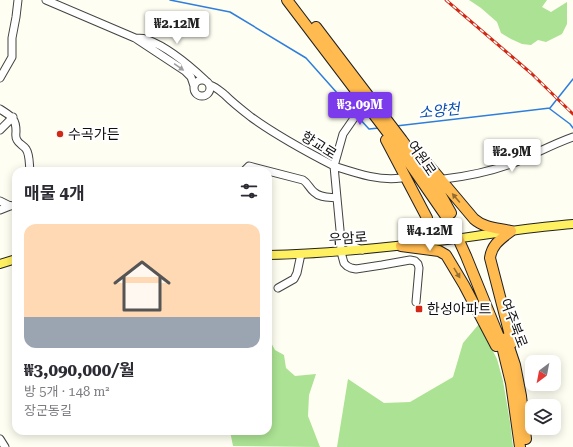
<!DOCTYPE html>
<html lang="ko">
<head>
<meta charset="utf-8">
<style>
	body { margin:0; font-family:"Roboto Serif","Noto Sans KR",serif; background:#f2f2f3; color:#2b2b33; height:100vh; display:flex; flex-direction:column; font-size:15px; white-space:nowrap }
	* { box-sizing:border-box; margin:0 }
	p { font-size:13px; color:#7c7c81 }
	.icon { flex:none; width:22px; height:22px; fill:none; stroke:currentColor; stroke-width:2; stroke-linecap:round; stroke-linejoin:round }
	.map { position:relative; flex:1; overflow:hidden }
	.details { position:absolute; left:12px; top:167px; width:260px; height:268px; display:flex; flex-direction:column; background:#fff; border-radius:12px; box-shadow:0 2px 10px #0003 }
	.details>* { flex:none }
	.needle { width:26px; rotate:212deg }
	.buttons { position:absolute; left:525px; top:355px; display:grid; gap:8px }
	.buttons a { display:grid; place-items:center; width:36px; height:36px; border-radius:8px; background:#fff; box-shadow:0 2px 10px #0003; font-size:20px }
	.price { position:absolute; translate:-50% -34px; padding:0 9px; border-radius:4px; background:#fff; color:#222; font-size:13px; line-height:26px; filter:drop-shadow(0 1px 2px #0008) }
	.price::after { content:''; position:absolute; left:50%; top:24px; width:12px; height:9px; margin-left:-6px; background:inherit; clip-path:polygon(0 0,100% 0,50% 100%) }
	.price.current { background:#7c3aed; color:#fff }
	ul { padding:0; list-style:none }
	li { display:grid; align-content:center; gap:8px; height:212px; padding:0 12px }
	li+li { border-top:1px solid #e1e1e2 }
	li span { display:grid; place-items:center; height:124px; border-radius:12px; color:#555 }
	li>.icon { margin-inline-start:auto }
	span .icon { width:72px; height:72px; fill:#fffc; stroke-width:1 }
	li b { font-size:17px }
	h2 { display:flex; justify-content:space-between; align-items:center; height:48px; padding:0 12px; font-size:17px }
	.map>svg:first-child { display:block }
	.forest { fill:#abe293 }
	.lines { fill:none; stroke-linecap:round; stroke-linejoin:round }
	.stream { stroke:#2e7edd; stroke-width:1.5 }
	.minor-casing { stroke:#434343; stroke-width:9 }
	.major-casing { stroke:#212121; stroke-width:10 }
	.highway-casing { stroke:#212121; stroke-width:12 }
	.minor { stroke:#fff; stroke-width:7 }
	.major { stroke:#fff062; stroke-width:8 }
	.highway { stroke:#ffba50; stroke-width:10 }
	.rail-casing { stroke:#d12916; stroke-width:3 }
	.rail { stroke:#fff; stroke-width:1.5; stroke-dasharray:4.5; stroke-linecap:butt }
	.oneway { fill:#9f9f9f }
	.oneway2 { fill:#936e33 }
	.poi-dot { fill:#d12916; stroke:#fff; stroke-width:1.5 }
	.labels { text-anchor:middle; stroke-width:4; stroke-linejoin:round; paint-order:stroke }
	.poi-label { font-size:14px; fill:#101010; stroke:#fff; text-anchor:start }
	.street-label { font-size:14px; fill:#101010; stroke:#fff }
	.water-label { font-size:15px; font-style:italic; fill:#094fb2; stroke:#fff }
</style>
</head>
<body>
<div class="map">
<svg width="573" height="447" viewBox="0 0 573 447">
	<rect width="100%" height="100%" fill="#fffef2"/>
	<path class="forest" d="M469 0H547L542 7 551 12 567 2V24L562 34 546 42 538 40 531 45 522 44 511 39 501 33 497 22 481 8Z
		M479 324 497 359 503 381 510 422 513 447H337L348 379 384 403 410 402 453 377 463 343Z
		M268 337 275 350 284 355 286 368 295 376 316 374 309 395 308 416 320 447 233 446 230 431H268Z"/>
	<g class="lines">
		<path class="stream" d="M170 0 230 12 306 58 354 112
			M550 109 570 124 573 128
			M358 117 369 129 379 128
			M396 126 550 108 573 79"/>
		<defs>
			<path id="minor" d="M46 0 135 38 185 71 191 77 194 86
				M135 38C140 38 144 38 148 40 167 47 190 66 205 80
				M0 78 12 57V38L16 17 18 0
				M194 88a8 8 0 1 1 16 0a8 8 0 1 1-16 0Z
				M210 85C216 87 220 91 225 95 233 103 242 110 251 117 277 136 305 151 334 166L340 230 341 252 344 263 347 266 351 268 356 269 382 265 410 260 415 261 418 264 419 268 416 302
				M0 109C10 116 16 117 16 131 16 134 15 137 17 140 19 144 23 145 26 149 30 155 29 164 30 171
				M359 111 343 134 334 166C356 173 378 181 401 178
				M0 130 13 117
				M244 171 249 166 303 180C308 183 309 188 314 192 320 198 329 197 337 198
				M444 179C469 176 493 171 516 162 535 154 553 144 573 137
				M0 201 10 206
				M0 210 10 206 16 205
				M341 233C344 243 353 246 362 250
				M278 288 294 279 297 273 301 254
				M0 439 5 447"/>
			<path id="major" d="M268 255C331 254 393 247 455 239 495 233 534 227 573 224
				M0 264 16 259"/>
			<path id="highway" d="M287 0 394 141 452 225 466 256 501 342 511 383 520 447
				M316 27 402 140 438 190 451 213
				M386 140 427 218C429 234 413 239 401 246
				M426 162 474 219C484 228 498 228 511 231
				M511 231C501 239 492 244 490 258L512 343
				M401 246 439 251 446 255 464 285 496 346
				M506 338 515 365 521 396 526 439"/>
		</defs>
		<use href="#minor" class="minor-casing"/>
		<use href="#major" class="major-casing"/>
		<use href="#highway" class="highway-casing"/>
		<use href="#minor" class="minor"/>
		<use href="#major" class="major"/>
		<use href="#highway" class="highway"/>
		<defs>
			<path id="rail" d="M446 0 532 74 573 114"/>
		</defs>
		<use href="#rail" class="rail-casing"/>
		<use href="#rail" class="rail"/>
	</g>
	<defs><path id="oneway-solid" d="M-6-.8H1V-3.2L6.5 0L1 3.2V.8H-6Z"/></defs>
	<use class="oneway" href="#oneway-solid" transform="translate(179 67) rotate(35)"/>
	<g class="oneway2">
		<use href="#oneway-solid" transform="translate(456 198) rotate(-130)"/>
		<use href="#oneway-solid" transform="translate(457 273) rotate(59)"/>
	</g>
	<g class="poi-dot">
		<circle cx="60" cy="134" r="4"/>
		<rect x="415" y="305" width="8" height="8" rx="2"/>
	</g>
	<g class="labels">
		<g class="poi-label">
			<text x="68" y="139">수곡가든</text>
			<text x="427" y="314">한성아파트</text>
		</g>
		<g class="street-label">
			<text transform="translate(319 145) rotate(32)" y="5">향교로</text>
			<text transform="translate(422 158) rotate(55)" y="5">여원로</text>
			<text transform="translate(348 238) rotate(-4)" y="5">우암로</text>
			<text transform="translate(514 323) rotate(69)" y="5">여주북로</text>
		</g>
		<g class="water-label">
			<text transform="translate(439 111) rotate(-6)" y="5">소양천</text>
		</g>
	</g>
</svg>
<div class="buttons">
<a><svg class="needle" viewBox="-14 -14 28 28"><path d="M0-13l5 13h-10z" fill="#e53935"/><path d="M0 13l5-13h-10z" fill="#7c7c81"/></svg></a>
<a><svg class="icon" aria-label="layers" viewBox="0 0 24 24"><path d="M12 4l9 5-9 5-9-5zM3 14l9 5 9-5"/></svg></a>
</div>
<b class="price" style="left:177px;top:45px">₩2.12M</b>
<b class="price current" style="left:360px;top:126px">₩3.09M</b>
<b class="price" style="left:512px;top:173px">₩2.9M</b>
<b class="price" style="left:430px;top:252px">₩4.12M</b>
<section class="details">
<h2>매물 4개<svg class="icon" aria-label="filters" viewBox="0 0 24 24"><path d="M4 7h16M4 17h16"/><circle cx="9" cy="7" r="2"/><circle cx="15" cy="17" r="2"/></svg></h2>
<ul>
<li><span style="background:linear-gradient(#ffd9b3 75%,#9aa5b1 0)"><svg class="icon" aria-label="home" viewBox="0 0 24 24"><path d="M3 11l9-7 9 7M6 9v11h12V9"/></svg></span><div><b>₩3,090,000/월</b><p>방 5개 · 148 m²</p><p>장군동길</p></div></li>
</ul>
</section>
</div>
</body>
</html>
